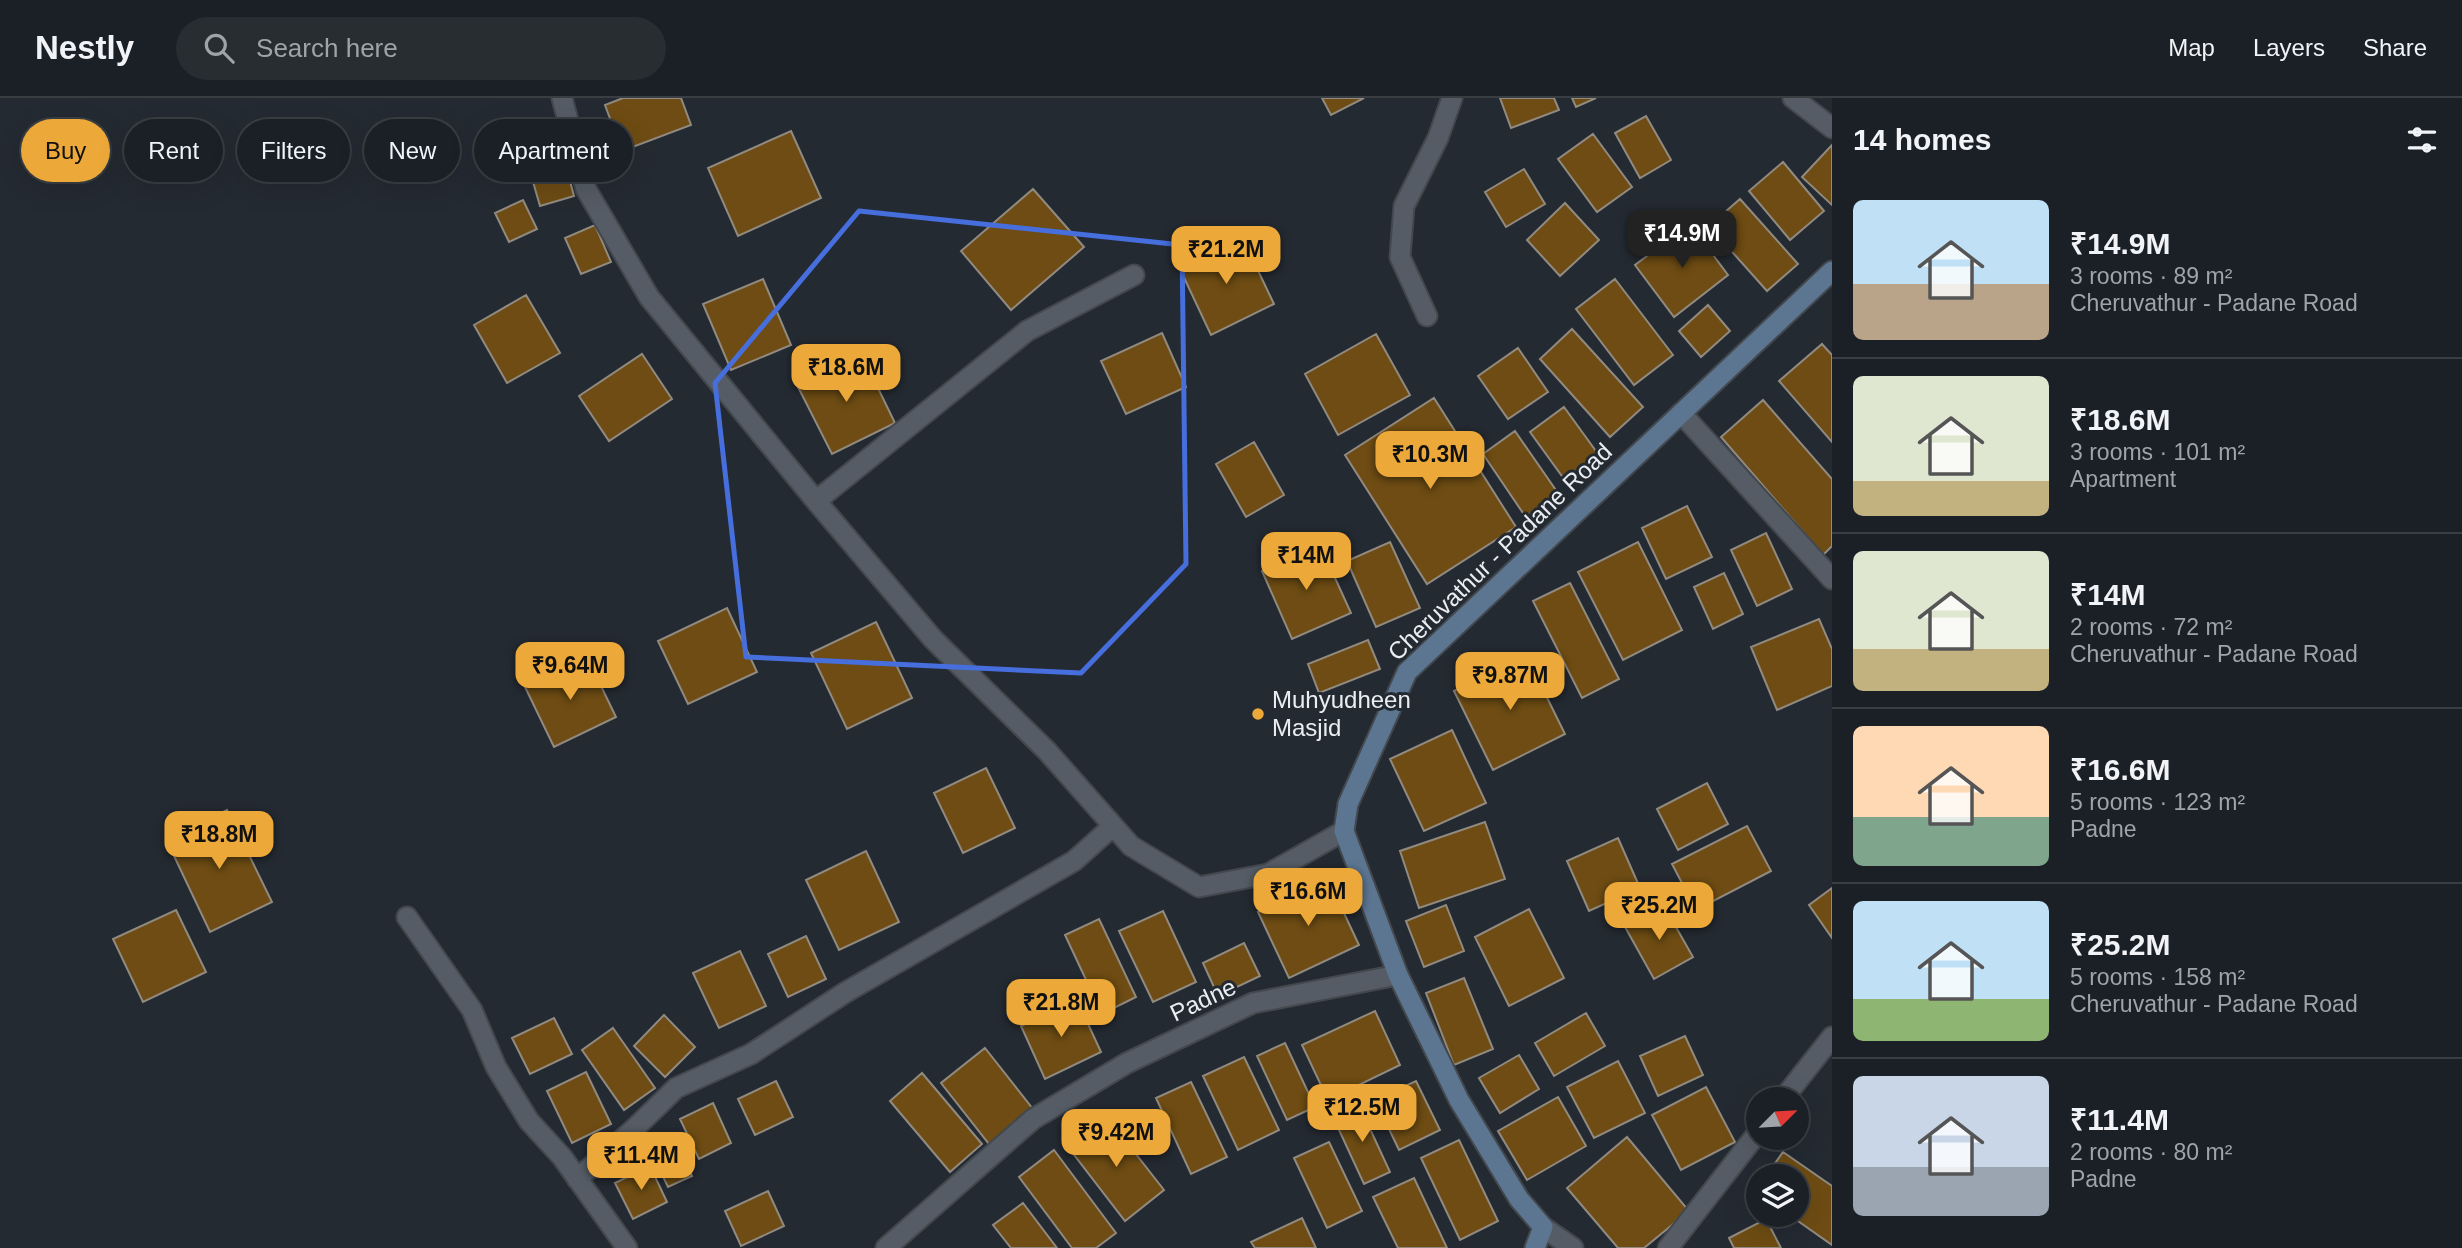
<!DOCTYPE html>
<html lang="en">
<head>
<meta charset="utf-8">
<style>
	body { margin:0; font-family:Helvetica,sans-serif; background:#282d32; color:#f1f3f6; height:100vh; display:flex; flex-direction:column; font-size:26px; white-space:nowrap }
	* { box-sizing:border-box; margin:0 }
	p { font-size:23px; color:#a0a3a7 }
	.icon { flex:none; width:38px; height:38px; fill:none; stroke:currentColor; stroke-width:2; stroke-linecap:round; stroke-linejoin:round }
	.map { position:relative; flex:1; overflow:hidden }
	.panel { display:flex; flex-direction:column; background:#1b2026; width:630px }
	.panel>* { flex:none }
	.banner { position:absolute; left:21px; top:21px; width:665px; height:63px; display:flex; gap:14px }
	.needle { width:46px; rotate:66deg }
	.controls { position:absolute; left:1746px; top:989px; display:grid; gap:14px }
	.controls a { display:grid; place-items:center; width:63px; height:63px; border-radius:50%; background:#1b2026; box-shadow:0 7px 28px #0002,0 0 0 2px #393e43; font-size:35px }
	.price { position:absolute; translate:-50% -60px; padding:0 16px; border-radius:14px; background:#eca93a; color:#111; font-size:23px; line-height:46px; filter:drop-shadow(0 2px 4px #0008) }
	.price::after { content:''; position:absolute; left:50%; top:42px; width:21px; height:16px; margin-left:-10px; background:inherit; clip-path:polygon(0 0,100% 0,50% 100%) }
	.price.selected { background:#222; color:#fff }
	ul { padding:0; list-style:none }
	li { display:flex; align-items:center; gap:21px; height:175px; padding:0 21px }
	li+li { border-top:2px solid #393e43 }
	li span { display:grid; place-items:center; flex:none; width:196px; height:140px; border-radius:10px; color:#555 }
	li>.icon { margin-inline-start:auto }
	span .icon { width:84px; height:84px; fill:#fffc; stroke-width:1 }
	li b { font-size:30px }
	h2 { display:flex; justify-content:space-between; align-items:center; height:84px; padding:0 21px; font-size:30px }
	.pill { padding:0 24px; border-radius:32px; background:#1b2026; box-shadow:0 7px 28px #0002,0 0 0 2px #393e43; font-size:24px; line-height:63px }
	.pill.selected { background:#eca93a; color:#111 }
	header { display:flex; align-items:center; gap:42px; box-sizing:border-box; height:98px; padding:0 35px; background:#1b2026; border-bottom:2px solid #393e43 }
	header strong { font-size:33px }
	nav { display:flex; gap:38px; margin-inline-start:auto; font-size:24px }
	.search { width:490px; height:63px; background:#282d32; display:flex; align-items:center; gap:18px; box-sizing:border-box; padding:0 24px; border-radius:38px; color:#a0a3a7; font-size:26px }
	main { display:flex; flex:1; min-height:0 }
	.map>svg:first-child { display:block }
	.building { fill:#6e4c13; stroke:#918a80; stroke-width:2 }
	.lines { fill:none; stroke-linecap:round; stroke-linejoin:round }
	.minor-casing { stroke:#42484d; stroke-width:23 }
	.secondary-casing { stroke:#42484d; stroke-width:23 }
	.minor { stroke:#555c65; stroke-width:19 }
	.secondary { stroke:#5c7591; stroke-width:19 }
	.marked { fill:none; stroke:#466edd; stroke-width:5; stroke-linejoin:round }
	.poi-dot { fill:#eca93a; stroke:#242a32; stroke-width:2.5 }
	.labels { text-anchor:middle; stroke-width:6; stroke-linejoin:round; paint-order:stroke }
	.street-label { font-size:24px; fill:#eaeef3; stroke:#242a32 }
	.poi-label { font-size:24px; fill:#eaeef3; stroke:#242a32; text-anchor:start }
</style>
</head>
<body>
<header>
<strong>Nestly</strong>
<div class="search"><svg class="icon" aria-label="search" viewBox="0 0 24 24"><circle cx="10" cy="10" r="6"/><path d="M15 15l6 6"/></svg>Search here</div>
<nav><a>Map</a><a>Layers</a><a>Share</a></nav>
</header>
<main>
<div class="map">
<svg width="1832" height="1150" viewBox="0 0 1832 1150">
	<rect width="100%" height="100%" fill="#242a32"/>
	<path class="building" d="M623 0H681L691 27 622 53 605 7Z
		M1322 0H1364L1331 17Z
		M1500 0H1554L1559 12 1511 30Z
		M1572 0H1596L1576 9Z
		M1646 18 1671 62 1640 80 1615 35Z
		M562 20 570 46 534 57 525 31Z
		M791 33 821 100 738 138 708 70Z
		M1593 36 1632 89 1597 114 1558 61Z
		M1832 47V107L1802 79Z
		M564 61 574 98 540 108 529 70Z
		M1783 64 1824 113 1790 142 1749 93Z
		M1524 71 1545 106 1506 129 1485 94Z
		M1033 91 1084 149 1011 212 961 153Z
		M1740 101 1798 166 1767 193 1709 128Z
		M523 102 537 131 509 144 495 115Z
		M1565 105 1599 142 1560 178 1527 142Z
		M1690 126 1728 177 1674 219 1635 167Z
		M595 127 611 164 581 176 565 140Z
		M1242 139 1274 206 1211 237 1179 169Z
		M763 181 791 247 731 272 703 206Z
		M1615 181 1673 257 1634 287 1576 211Z
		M526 197 560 255 507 285 474 227Z
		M1708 207 1730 233 1701 259 1679 233Z
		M1572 231 1643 309 1610 339 1540 261Z
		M1162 235 1186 289 1126 316 1101 263Z
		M1376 236 1410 297 1338 337 1305 276Z
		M1822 246 1832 257V344L1779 283Z
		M1518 250 1548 294 1508 321 1478 278Z
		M861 255 895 325 832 356 797 287Z
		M642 256 672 301 609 343 579 298Z
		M1434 300 1516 429 1427 486 1345 357Z
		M1763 302 1832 381V448L1823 457 1721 339Z
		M1564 309 1601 360 1567 385 1530 334Z
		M1515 333 1560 398 1527 421 1483 356Z
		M1254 344 1284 397 1246 419 1216 366Z
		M1687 408 1712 459 1666 481 1642 430Z
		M1766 435 1792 491 1757 508 1731 452Z
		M1390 444 1420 510 1376 529 1347 463Z
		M1638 444 1682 532 1623 562 1578 474Z
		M1320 447 1351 515 1292 541 1262 473Z
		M1724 475 1743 516 1713 531 1694 489Z
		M1570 485 1619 581 1582 600 1533 503Z
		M727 510 757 574 688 606 658 543Z
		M1819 521 1832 551V588L1777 612 1751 549Z
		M876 524 912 600 847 631 811 555Z
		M1368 542 1380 571 1319 595 1308 566Z
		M1526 557 1565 636 1493 672 1454 593Z
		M587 559 616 619 554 649 525 589Z
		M1452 632 1486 705 1424 733 1390 661Z
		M986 670 1015 730 963 755 934 695Z
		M1707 685 1728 726 1678 752 1657 711Z
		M227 712 272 804 210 834 166 741Z
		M1485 724 1505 781 1419 810 1400 753Z
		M1747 728 1771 773 1696 812 1672 766Z
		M1618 740 1640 790 1589 813 1567 763Z
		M866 753 899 824 839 852 806 782Z
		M1328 781 1359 847 1289 880 1258 814Z
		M1832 790V840L1809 807Z
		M1446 807 1464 853 1424 869 1406 823Z
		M1664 808 1693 859 1654 881 1625 829Z
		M1529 811 1564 880 1509 908 1475 839Z
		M176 812 206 874 143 904 113 841Z
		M1163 813 1196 884 1153 904 1119 833Z
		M1099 821 1136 899 1102 916 1065 837Z
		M806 838 826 881 788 899 768 856Z
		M1244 845 1260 878 1218 898 1203 865Z
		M740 853 766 908 719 930 693 875Z
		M1464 880 1493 951 1454 967 1426 895Z
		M1077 902 1101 954 1045 981 1021 928Z
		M1375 913 1400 967 1328 1002 1302 947Z
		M1586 915 1605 948 1554 978 1535 945Z
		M664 917 695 949 665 979 634 948Z
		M554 920 572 956 530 976 512 940Z
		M613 930 655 990 624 1012 582 952Z
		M1685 938 1703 977 1658 998 1640 958Z
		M1285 945 1315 1009 1287 1022 1257 958Z
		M985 950 1033 1011 989 1046 941 985Z
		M1519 957 1539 991 1500 1015 1479 980Z
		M1244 959 1279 1032 1238 1052 1203 978Z
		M1618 963 1645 1015 1594 1040 1567 989Z
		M586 974 611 1026 572 1045 547 993Z
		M922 975 982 1046 950 1074 890 1003Z
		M776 983 793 1019 755 1037 738 1001Z
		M1416 983 1440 1032 1399 1052 1375 1002Z
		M1191 984 1227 1059 1191 1076 1156 1000Z
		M1706 989 1735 1044 1681 1072 1652 1017Z
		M1558 999 1586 1048 1527 1082 1498 1033Z
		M713 1005 731 1045 699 1061 680 1021Z
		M1359 1007 1390 1074 1364 1086 1333 1019Z
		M1107 1019 1164 1092 1125 1123 1068 1049Z
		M1627 1039 1689 1113 1644 1150H1618L1567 1090Z
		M1459 1042 1498 1123 1460 1142 1421 1060Z
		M1329 1044 1362 1113 1327 1130 1294 1060Z
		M678 1046 692 1078 668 1089 653 1058Z
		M1054 1052 1116 1135 1096 1150H1072L1019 1079Z
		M1783 1054 1832 1088V1147L1788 1116H1797V1078H1766Z
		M650 1068 667 1104 633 1121 615 1085Z
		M1414 1080 1447 1150H1398L1373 1099Z
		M768 1093 784 1128 741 1148 725 1113Z
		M1023 1105 1057 1150H1011L993 1127Z
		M1302 1120 1316 1150H1255L1251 1144Z
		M1766 1121 1781 1150H1734L1729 1140Z"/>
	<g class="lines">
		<defs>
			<path id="minor" d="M562 0 586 91 649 199 816 403 933 541 1047 653 1131 748 1199 789 1268 776 1344 733
				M1793 0 1832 30
				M1427 218 1400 159 1404 108 1438 40 1452 0
				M1681 315 1832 481
				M816 403 1027 233 1134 177
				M407 819 472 912 496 969 529 1023 562 1059 627 1150
				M1783 1001 1832 939
				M577 1081 633 1032 676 990 751 956 846 894 1074 763 1113 728
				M1543 1129 1573 1150
				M886 1150 1033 1021 1127 965 1253 905 1398 877
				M1668 1150 1759 1033"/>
			<path id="secondary" d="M1535 1150 1543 1129 1519 1101 1459 1002 1398 877 1344 733 1348 706 1407 574 1832 173"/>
		</defs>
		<use href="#minor" class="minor-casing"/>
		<use href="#secondary" class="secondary-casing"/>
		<use href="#minor" class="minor"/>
		<use href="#secondary" class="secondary"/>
	</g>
	<path class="marked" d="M859 113 1182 147 1186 466 1081 575 746 559 715 285Z"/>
	<circle class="poi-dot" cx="1258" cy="616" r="7"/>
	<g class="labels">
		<g class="street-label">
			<text transform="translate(1500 454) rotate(-44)" y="8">Cheruvathur - Padane Road</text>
			<text transform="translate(1203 902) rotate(-25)" y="8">Padne</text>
		</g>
		<g class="poi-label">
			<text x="1272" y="610">Muhyudheen<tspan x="1272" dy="28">Masjid</tspan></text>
		</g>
	</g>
</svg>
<div class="controls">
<a><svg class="needle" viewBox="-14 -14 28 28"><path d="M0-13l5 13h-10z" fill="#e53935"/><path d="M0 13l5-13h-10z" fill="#a0a3a7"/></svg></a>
<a><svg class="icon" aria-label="layers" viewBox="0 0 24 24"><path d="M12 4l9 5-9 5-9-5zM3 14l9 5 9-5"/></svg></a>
</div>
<b class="price selected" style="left:1682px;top:172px">₹14.9M</b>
<b class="price" style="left:1226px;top:188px">₹21.2M</b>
<b class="price" style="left:846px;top:306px">₹18.6M</b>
<b class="price" style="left:1430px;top:393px">₹10.3M</b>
<b class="price" style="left:1306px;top:494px">₹14M</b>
<b class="price" style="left:570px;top:604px">₹9.64M</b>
<b class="price" style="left:1510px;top:614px">₹9.87M</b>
<b class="price" style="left:219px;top:773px">₹18.8M</b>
<b class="price" style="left:1308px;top:830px">₹16.6M</b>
<b class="price" style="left:1659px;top:844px">₹25.2M</b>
<b class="price" style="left:1061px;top:941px">₹21.8M</b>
<b class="price" style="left:1362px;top:1046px">₹12.5M</b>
<b class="price" style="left:1116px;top:1071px">₹9.42M</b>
<b class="price" style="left:641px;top:1094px">₹11.4M</b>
<div class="banner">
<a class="pill selected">Buy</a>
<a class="pill">Rent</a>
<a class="pill">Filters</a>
<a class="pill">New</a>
<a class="pill">Apartment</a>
</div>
</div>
<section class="panel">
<h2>14 homes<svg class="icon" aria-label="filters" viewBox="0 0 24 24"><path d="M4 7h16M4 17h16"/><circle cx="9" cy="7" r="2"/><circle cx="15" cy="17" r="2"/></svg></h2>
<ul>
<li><span style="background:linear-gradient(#bfe0f5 60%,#b9a48a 0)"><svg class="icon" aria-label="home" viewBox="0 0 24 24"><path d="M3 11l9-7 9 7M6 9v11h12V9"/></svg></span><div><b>₹14.9M</b><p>3 rooms · 89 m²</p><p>Cheruvathur - Padane Road</p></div></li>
<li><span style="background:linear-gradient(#dfe7d0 75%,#c2b280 0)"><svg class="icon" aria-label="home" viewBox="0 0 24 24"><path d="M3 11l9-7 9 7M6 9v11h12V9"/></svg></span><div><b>₹18.6M</b><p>3 rooms · 101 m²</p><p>Apartment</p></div></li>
<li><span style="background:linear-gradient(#dfe7d0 70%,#c2b280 0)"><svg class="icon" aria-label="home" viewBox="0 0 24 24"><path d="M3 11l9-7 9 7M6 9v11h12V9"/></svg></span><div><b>₹14M</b><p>2 rooms · 72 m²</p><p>Cheruvathur - Padane Road</p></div></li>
<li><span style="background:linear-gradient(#ffd9b3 65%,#7fa58c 0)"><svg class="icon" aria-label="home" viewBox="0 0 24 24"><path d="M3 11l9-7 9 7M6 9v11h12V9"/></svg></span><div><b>₹16.6M</b><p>5 rooms · 123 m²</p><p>Padne</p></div></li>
<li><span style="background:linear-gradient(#bfe0f5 70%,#8fb573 0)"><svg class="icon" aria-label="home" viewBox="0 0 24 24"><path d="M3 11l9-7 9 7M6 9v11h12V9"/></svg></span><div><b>₹25.2M</b><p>5 rooms · 158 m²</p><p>Cheruvathur - Padane Road</p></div></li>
<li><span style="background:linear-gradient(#c9d6e8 65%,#9aa5b1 0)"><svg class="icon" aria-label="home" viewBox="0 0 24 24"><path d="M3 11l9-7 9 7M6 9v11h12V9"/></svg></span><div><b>₹11.4M</b><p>2 rooms · 80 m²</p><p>Padne</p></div></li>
</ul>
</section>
</main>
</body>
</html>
